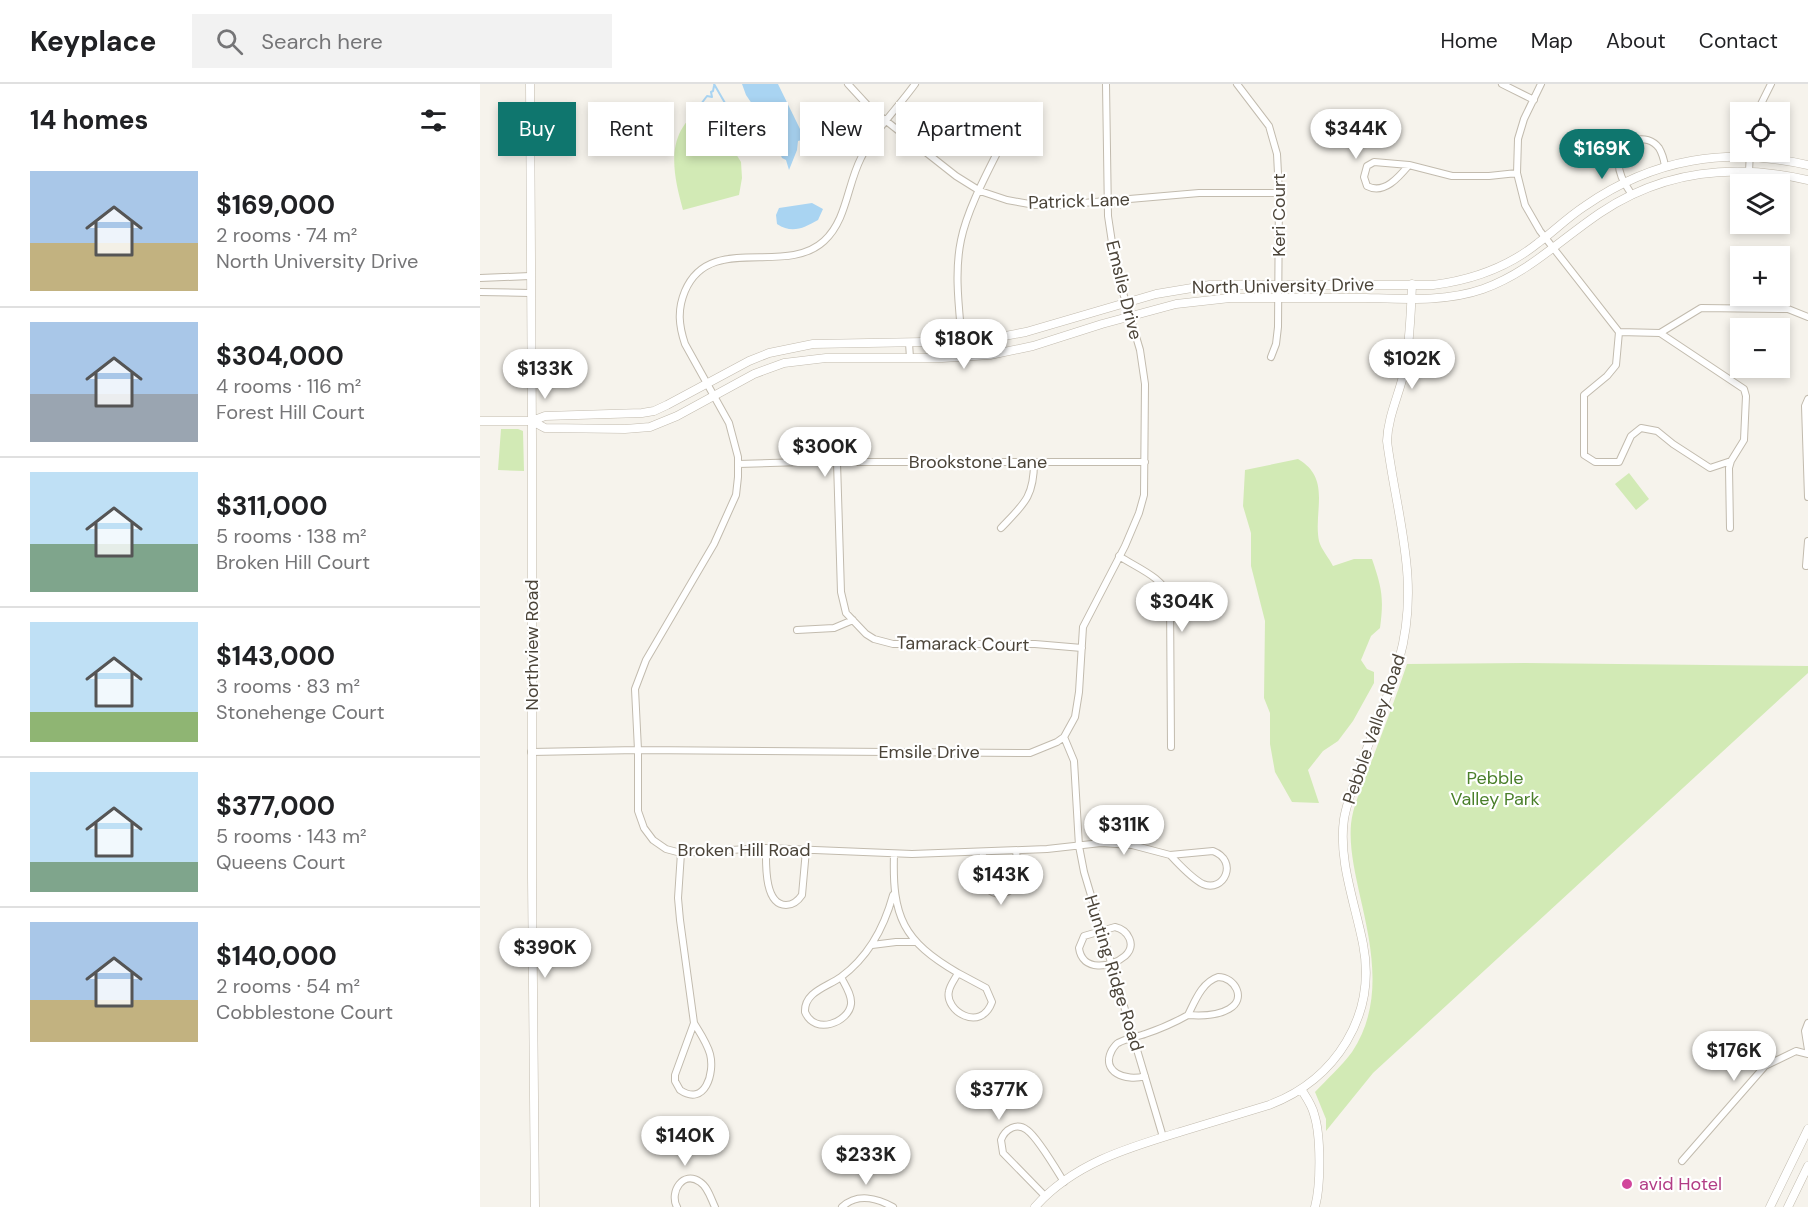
<!DOCTYPE html>
<html lang="en">
<head>
<meta charset="utf-8">
<style>
	body { margin:0; font-family:"DM Sans",sans-serif; background:#f2f2f2; color:#202124; height:100vh; display:flex; flex-direction:column; font-size:22px; white-space:nowrap }
	* { box-sizing:border-box; margin:0 }
	p { font-size:20px; color:#757577 }
	.icon { flex:none; width:33px; height:33px; fill:none; stroke:currentColor; stroke-width:2; stroke-linecap:round; stroke-linejoin:round }
	.map { position:relative; flex:1; overflow:hidden }
	.sheet { display:flex; flex-direction:column; background:#fff; width:480px }
	.sheet>* { flex:none }
	.top-card { position:absolute; left:18px; top:18px; width:570px; height:54px; display:flex; gap:12px }
	.controls { position:absolute; left:1250px; top:18px; display:grid; gap:12px }
	.controls a { display:grid; place-items:center; width:60px; height:60px; border-radius:0px; background:#fff; box-shadow:0 3px 9px #0003; font-size:30px }
	.price { position:absolute; translate:-50% -51px; padding:0 14px; border-radius:21px; background:#fff; color:#222; font-size:20px; line-height:39px; filter:drop-shadow(0 2px 3px #0008) }
	.price::after { content:''; position:absolute; left:50%; top:36px; width:18px; height:14px; margin-left:-9px; background:inherit; clip-path:polygon(0 0,100% 0,50% 100%) }
	.price.current { background:#0f766e; color:#fff }
	ul { padding:0; list-style:none }
	li { display:flex; align-items:center; gap:18px; height:150px; padding:0 30px }
	li+li { border-top:2px solid #e0e0e0 }
	li span { display:grid; place-items:center; flex:none; width:168px; height:120px; border-radius:0px; color:#555 }
	li>.icon { margin-inline-start:auto }
	span .icon { width:72px; height:72px; fill:#fffc; stroke-width:1 }
	li b { font-size:26px }
	h2 { display:flex; justify-content:space-between; align-items:center; height:72px; padding:0 30px; font-size:26px }
	.tag { padding:0 21px; border-radius:0px; background:#fff; box-shadow:0 3px 9px #0003; font-size:21px; line-height:54px }
	.tag.current { background:#0f766e; color:#fff }
	header { display:flex; align-items:center; gap:36px; box-sizing:border-box; height:84px; padding:0 30px; background:#fff; border-bottom:2px solid #e0e0e0 }
	header strong { font-size:28px }
	nav { display:flex; gap:33px; margin-inline-start:auto; font-size:21px }
	.search { width:420px; height:54px; background:#f2f2f2; display:flex; align-items:center; gap:15px; box-sizing:border-box; padding:0 21px; border-radius:0px; color:#757577; font-size:22px }
	main { display:flex; flex:1; min-height:0 }
	.map>svg:first-child { display:block }
	.green { fill:#d2eab5 }
	.water { fill:#a9d4f2 }
	.lines { fill:none; stroke-linecap:round; stroke-linejoin:round }
	.stream { stroke:#a9d4f2; stroke-width:2 }
	.minor-casing { stroke:#c2bbae; stroke-width:8 }
	.tertiary-casing { stroke:#c2bbae; stroke-width:9 }
	.minor { stroke:#fff; stroke-width:6 }
	.tertiary { stroke:#fff; stroke-width:8 }
	.hotel-dot { fill:#d1479c; stroke:#fff; stroke-width:2 }
	.labels { text-anchor:middle; stroke-width:4.5; stroke-linejoin:round; paint-order:stroke }
	.street-label { font-size:18px; fill:#4b4439; stroke:#fff }
	.park-label { font-size:18px; fill:#4a7f2a; stroke:#fff }
	.hotel-label { font-size:18px; fill:#b23c85; stroke:#fff; text-anchor:start }
</style>
</head>
<body>
<header>
<strong>Keyplace</strong>
<div class="search"><svg class="icon" aria-label="search" viewBox="0 0 24 24"><circle cx="10" cy="10" r="6"/><path d="M15 15l6 6"/></svg>Search here</div>
<nav><a>Home</a><a>Map</a><a>About</a><a>Contact</a></nav>
</header>
<main>
<section class="sheet">
<h2>14 homes<svg class="icon" aria-label="filters" viewBox="0 0 24 24"><path d="M4 7h16M4 17h16"/><circle cx="9" cy="7" r="2"/><circle cx="15" cy="17" r="2"/></svg></h2>
<ul>
<li><span style="background:linear-gradient(#a9c7e8 60%,#c2b280 0)"><svg class="icon" aria-label="home" viewBox="0 0 24 24"><path d="M3 11l9-7 9 7M6 9v11h12V9"/></svg></span><div><b>$169,000</b><p>2 rooms · 74 m²</p><p>North University Drive</p></div></li>
<li><span style="background:linear-gradient(#a9c7e8 60%,#9aa5b1 0)"><svg class="icon" aria-label="home" viewBox="0 0 24 24"><path d="M3 11l9-7 9 7M6 9v11h12V9"/></svg></span><div><b>$304,000</b><p>4 rooms · 116 m²</p><p>Forest Hill Court</p></div></li>
<li><span style="background:linear-gradient(#bfe0f5 60%,#7fa58c 0)"><svg class="icon" aria-label="home" viewBox="0 0 24 24"><path d="M3 11l9-7 9 7M6 9v11h12V9"/></svg></span><div><b>$311,000</b><p>5 rooms · 138 m²</p><p>Broken Hill Court</p></div></li>
<li><span style="background:linear-gradient(#bfe0f5 75%,#8fb573 0)"><svg class="icon" aria-label="home" viewBox="0 0 24 24"><path d="M3 11l9-7 9 7M6 9v11h12V9"/></svg></span><div><b>$143,000</b><p>3 rooms · 83 m²</p><p>Stonehenge Court</p></div></li>
<li><span style="background:linear-gradient(#bfe0f5 75%,#7fa58c 0)"><svg class="icon" aria-label="home" viewBox="0 0 24 24"><path d="M3 11l9-7 9 7M6 9v11h12V9"/></svg></span><div><b>$377,000</b><p>5 rooms · 143 m²</p><p>Queens Court</p></div></li>
<li><span style="background:linear-gradient(#a9c7e8 65%,#c2b280 0)"><svg class="icon" aria-label="home" viewBox="0 0 24 24"><path d="M3 11l9-7 9 7M6 9v11h12V9"/></svg></span><div><b>$140,000</b><p>2 rooms · 54 m²</p><p>Cobblestone Court</p></div></li>
</ul>
</section>
<div class="map">
<svg width="1328" height="1123" viewBox="0 0 1328 1123">
	<rect width="100%" height="100%" fill="#f6f3ec"/>
	<path class="green" d="M226 22 261 78 262 94 259 111 203 126C192 86 184 46 226 22Z
		M21 345H38L43 347 44 387 18 386Z
		M818 375C852 395 833 427 839 457 841 465 849 474 853 482L874 475H892C902 504 904 514 900 544L891 552 881 576 887 585 894 588V599L873 637 858 657 843 667 828 686 839 719 812 718 795 688 790 660V629L784 614 785 537 771 482V449L763 422 765 386Z
		M1149 389 1169 415 1156 426 1135 400Z
		M1045 579 1328 582V589L893 989 846 1047V1035L835 1008C847 995 861 983 872 968 904 920 892 864 880 812 875 788 869 764 871 740 873 722 880 708 886 692 900 654 915 617 927 580Z"/>
	<path class="water" d="M262 0H298L320 45 332 50 333 53 318 57 317 66 309 86 306 76 302 74 289 45 266 11Z
		M332 119 343 125 338 136C324 144 312 150 297 140L296 131 299 124Z"/>
	<g class="lines">
		<path class="stream" d="M234 0 245 19 267 68
			M218 24 227 12 232 13 231 8 233 7 234 2"/>
		<defs>
			<path id="minor" d="M368 0 391 25 476 92 500 107 527 116 555 121H580L719 109H799
				M435 0C417 25 394 47 381 74 367 101 367 136 344 157 305 193 230 148 205 207 197 226 199 242 205 260L249 339 258 373V393L256 411 234 460 166 576 155 605 158 666V727L164 744 173 756 186 765 201 769 286 764 432 770 567 765 621 759 652 761 690 771
				M757 0 789 42 797 70 799 109 798 243 796 260 791 273
				M1022 0 1054 16
				M1061 0 1044 35 1038 55 1037 89 1045 121 1060 147 1139 248 1180 249 1221 224 1308 225 1328 233
				M1277 28 1291 0
				M894 78 929 81C919 93 904 111 887 102L884 93 887 82Z
				M929 81 972 92H1009L1037 89
				M1269 87 1270 68
				M1152 111C1145 100 1137 89 1139 75 1141 55 1167 48 1179 64 1182 69 1184 76 1185 82
				M0 194 50 192
				M0 208 50 209
				M1139 248 1136 281 1127 292 1104 311V371L1115 378H1139L1151 352 1161 344 1177 347 1193 360 1230 384 1251 377
				M1180 249 1264 305 1266 312 1264 356 1251 377 1249 384 1250 444
				M429 259 430 274
				M483 273C481 235 473 194 481 156 488 122 511 82 527 49
				M1328 315 1325 322 1328 413
				M357 378 361 508 366 529 386 550 394 555 413 560H555L602 564
				M258 380 323 378H665
				M521 444C544 420 554 413 554 378
				M639 472C657 484 683 493 690 514L691 663
				M1326 482 1328 457
				M317 546 354 544 373 536
				M584 653 594 677 599 762 604 788 683 1053
				M51 668 158 666 550 669 577 658 584 653 595 633 599 608 603 543 645 462 659 429 664 411 665 300 660 266 636 185 628 132 626 0
				M286 764C286 779 284 821 306 821 313 821 318 817 322 811L326 766
				M733 767C759 777 744 809 723 800 711 794 700 781 690 771Z
				M503 768C503 778 500 792 505 801 513 815 534 811 537 795 539 786 537 776 536 767
				M201 769 198 814 200 836 214 939
				M414 770C412 833 423 857 478 889
				M635 843C648 846 657 861 645 872 631 884 602 888 599 864L604 852Z
				M392 861 416 858H436
				M478 889 506 904 512 918C501 949 464 927 469 907 470 901 475 895 478 889Z
				M361 893C365 901 372 911 371 920 369 938 335 952 325 928 324 908 347 903 361 893Z
				M361 893C388 873 404 844 413 811
				M738 893C755 893 767 915 749 925 737 932 721 932 708 931 715 917 722 898 738 893Z
				M214 939C220 949 227 959 230 970 235 989 225 1023 200 1006L195 997V991Z
				M1328 939 1325 947 1328 966
				M665 992C646 998 620 988 632 966 634 963 636 960 638 959 646 954 657 953 665 950 680 945 694 939 708 931
				M1202 1077 1285 982 1316 967 1328 970
				M565 1112 523 1069 521 1056C525 1045 537 1038 547 1046 558 1054 576 1085 584 1098
				M197 1123C189 1108 203 1086 220 1098 228 1103 231 1115 235 1123
				M362 1123C377 1109 397 1114 413 1123"/>
			<path id="tertiary" d="M50 0 52 355V793L55 1123
				M0 337H52L65 332 162 329 174 327 187 321 269 277 289 269 333 260 499 257 546 248 676 210 730 201H953C992 196 1027 184 1058 159 1074 147 1088 133 1105 122 1174 74 1247 63 1328 81
				M52 337 65 344 145 345 170 343 197 332 274 290 304 279 346 274H462L510 271 553 262 622 240 696 220 750 214C795 214 840 214 886 214 924 215 966 218 1003 205 1048 189 1080 156 1120 129 1184 86 1254 79 1328 96
				M821 1005C826 1013 832 1021 834 1030 841 1051 841 1101 835 1123
				M555 1123C593 1080 647 1064 700 1048 730 1039 760 1030 789 1021 856 996 897 931 883 860 875 819 858 776 864 735 867 717 874 700 880 683 893 647 909 613 919 576 941 498 917 434 907 357 908 331 920 309 925 284 930 256 931 229 932 200
				M1290 1123 1328 1045
				M1308 1123 1328 1082"/>
		</defs>
		<use href="#minor" class="minor-casing"/>
		<use href="#tertiary" class="tertiary-casing"/>
		<use href="#minor" class="minor"/>
		<use href="#tertiary" class="tertiary"/>
	</g>
	<circle class="hotel-dot" cx="1147" cy="1100" r="6"/>
	<g class="labels">
		<g class="street-label">
			<text transform="translate(599 117) rotate(-2)" y="6">Patrick Lane</text>
			<text transform="translate(799 131) rotate(-90)" y="6">Keri Court</text>
			<text transform="translate(803 202) rotate(-1)" y="6">North University Drive</text>
			<text transform="translate(644 206) rotate(76)" y="6">Emslie Drive</text>
			<text x="498" y="384">Brookstone Lane</text>
			<text transform="translate(483 560) rotate(1)" y="6">Tamarack Court</text>
			<text transform="translate(52 561) rotate(-90)" y="6">Northview Road</text>
			<text transform="translate(894 645) rotate(-71)" y="6">Pebble Valley Road</text>
			<text x="449" y="674">Emsile Drive</text>
			<text x="264" y="772">Broken Hill Road</text>
			<text transform="translate(634 889) rotate(73)" y="6">Hunting Ridge Road</text>
		</g>
		<g class="park-label">
			<text x="1015" y="700">Pebble<tspan x="1015" dy="21">Valley Park</tspan></text>
		</g>
		<g class="hotel-label">
			<text x="1159" y="1106">avid Hotel</text>
		</g>
	</g>
</svg>
<div class="controls">
<a><svg class="icon" aria-label="locate" viewBox="0 0 24 24"><circle cx="12" cy="12" r="6"/><path d="M12 2v4M12 18v4M2 12h4M18 12h4"/></svg></a>
<a><svg class="icon" aria-label="layers" viewBox="0 0 24 24"><path d="M12 4l9 5-9 5-9-5zM3 14l9 5 9-5"/></svg></a>
<a>+</a>
<a>−</a>
</div>
<b class="price" style="left:876px;top:76px">$344K</b>
<b class="price current" style="left:1122px;top:96px">$169K</b>
<b class="price" style="left:484px;top:286px">$180K</b>
<b class="price" style="left:932px;top:306px">$102K</b>
<b class="price" style="left:65px;top:316px">$133K</b>
<b class="price" style="left:345px;top:394px">$300K</b>
<b class="price" style="left:702px;top:549px">$304K</b>
<b class="price" style="left:644px;top:772px">$311K</b>
<b class="price" style="left:521px;top:822px">$143K</b>
<b class="price" style="left:65px;top:895px">$390K</b>
<b class="price" style="left:1254px;top:998px">$176K</b>
<b class="price" style="left:519px;top:1037px">$377K</b>
<b class="price" style="left:205px;top:1083px">$140K</b>
<b class="price" style="left:386px;top:1102px">$233K</b>
<div class="top-card">
<a class="tag current">Buy</a>
<a class="tag">Rent</a>
<a class="tag">Filters</a>
<a class="tag">New</a>
<a class="tag">Apartment</a>
</div>
</div>
</main>
</body>
</html>
